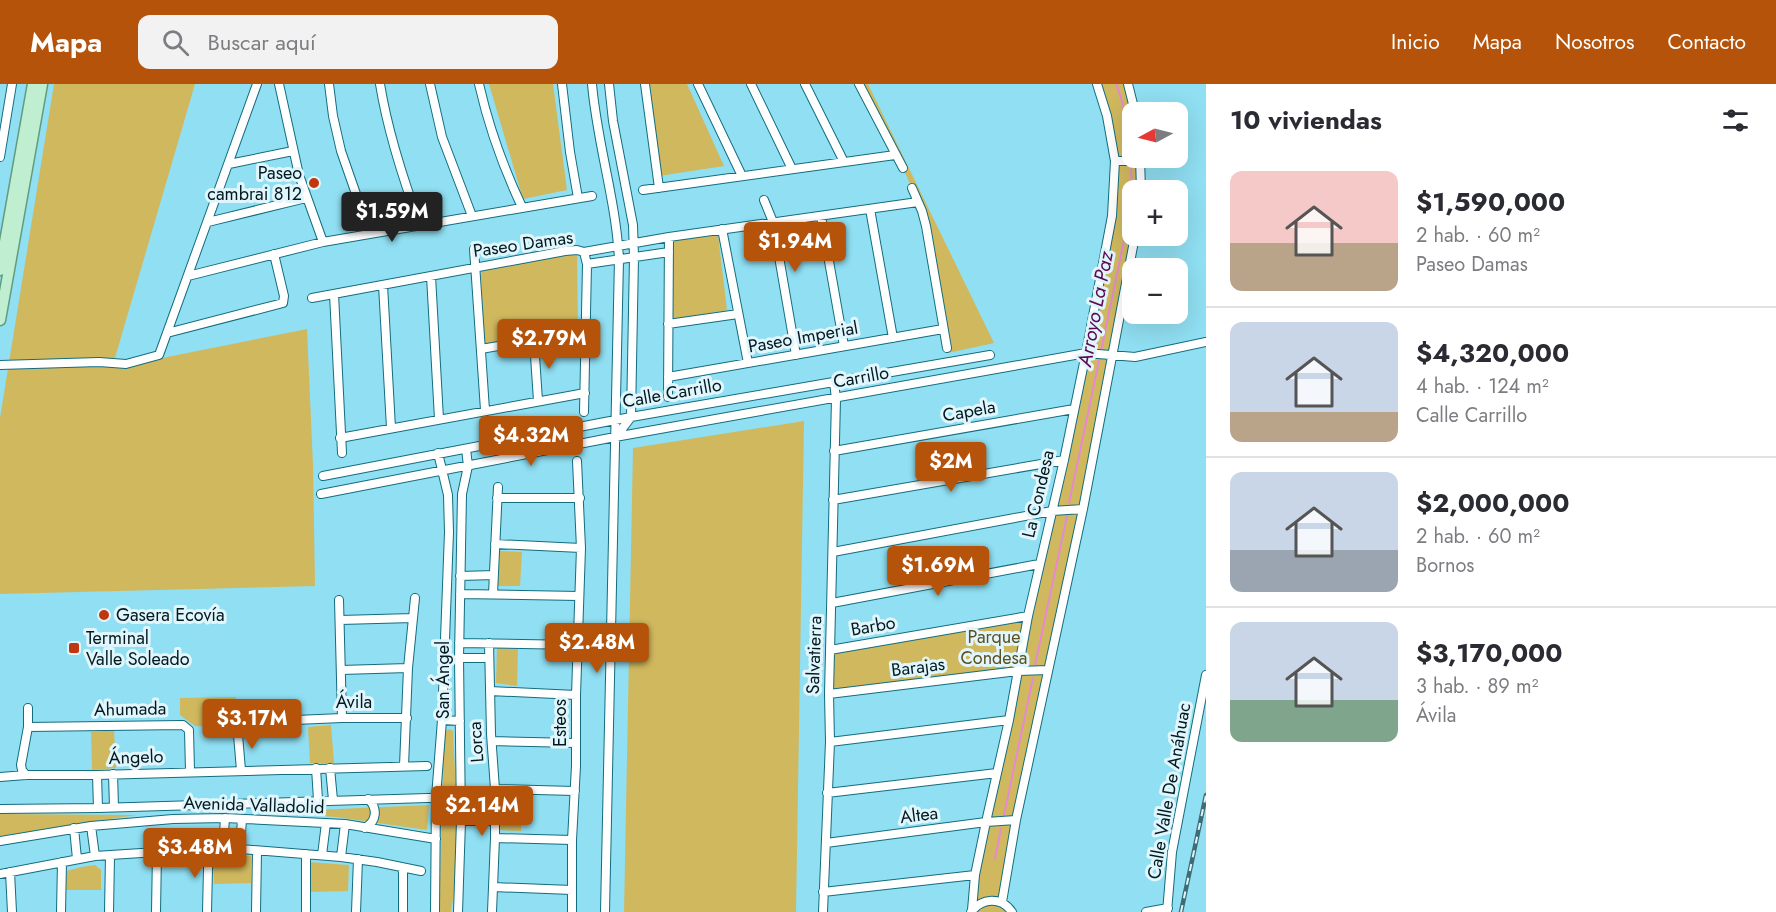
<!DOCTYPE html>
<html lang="es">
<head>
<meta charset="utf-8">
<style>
	body { margin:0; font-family:Jost,sans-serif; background:#f2f2f3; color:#2b2b33; height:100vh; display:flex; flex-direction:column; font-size:22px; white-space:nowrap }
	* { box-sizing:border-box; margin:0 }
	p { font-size:20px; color:#7c7c81 }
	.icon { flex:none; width:33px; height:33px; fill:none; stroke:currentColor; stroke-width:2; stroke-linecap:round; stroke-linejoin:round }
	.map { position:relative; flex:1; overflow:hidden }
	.sheet { display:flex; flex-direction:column; background:#fff; width:570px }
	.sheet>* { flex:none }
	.needle { width:39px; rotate:263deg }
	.fabs { position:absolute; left:1122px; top:18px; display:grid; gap:12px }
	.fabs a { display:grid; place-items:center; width:66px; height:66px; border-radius:12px; background:#fff; box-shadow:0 6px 24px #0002; font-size:30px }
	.price { position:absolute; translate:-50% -51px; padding:0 14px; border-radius:6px; background:#b45309; color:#fff; font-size:20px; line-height:39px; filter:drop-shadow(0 2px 3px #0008) }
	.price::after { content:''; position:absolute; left:50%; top:36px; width:18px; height:14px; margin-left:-9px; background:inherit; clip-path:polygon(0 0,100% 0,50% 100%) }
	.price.active { background:#222; color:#fff }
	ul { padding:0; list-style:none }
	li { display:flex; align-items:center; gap:18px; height:150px; padding:0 24px }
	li+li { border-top:2px solid #e1e1e2 }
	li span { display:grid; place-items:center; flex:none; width:168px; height:120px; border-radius:12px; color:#555 }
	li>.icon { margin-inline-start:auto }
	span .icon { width:72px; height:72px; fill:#fffc; stroke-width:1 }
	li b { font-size:26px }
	h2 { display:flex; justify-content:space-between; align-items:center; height:72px; padding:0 24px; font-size:26px }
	header { display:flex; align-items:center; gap:36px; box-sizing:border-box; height:84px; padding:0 30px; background:#b45309; color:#fff }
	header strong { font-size:28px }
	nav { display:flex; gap:33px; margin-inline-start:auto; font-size:21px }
	.search { width:420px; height:54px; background:#f2f2f3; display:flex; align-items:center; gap:15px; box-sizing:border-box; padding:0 21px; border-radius:12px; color:#7c7c81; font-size:22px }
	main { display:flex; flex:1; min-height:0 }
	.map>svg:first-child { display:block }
	.green { fill:#d0b85e }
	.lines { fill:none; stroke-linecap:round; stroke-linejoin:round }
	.stream { stroke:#e58ad2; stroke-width:2 }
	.minor-casing { stroke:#136d7e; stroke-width:10 }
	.major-casing { stroke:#629c7d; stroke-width:13 }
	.minor { stroke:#fff; stroke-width:8 }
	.major { stroke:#bfeed0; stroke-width:10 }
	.rail-casing { stroke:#3d6b76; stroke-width:4.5 }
	.rail { stroke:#e0f6fc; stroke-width:2; stroke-dasharray:7; stroke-linecap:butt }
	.poi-dot { fill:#bf360f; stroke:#e0f6fc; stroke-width:2 }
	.labels { text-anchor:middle; stroke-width:6; stroke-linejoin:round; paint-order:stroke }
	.poi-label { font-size:18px; fill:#02191f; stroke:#e0f6fc; text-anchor:start }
	.street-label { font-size:18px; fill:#02191f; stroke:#e0f6fc }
	.park-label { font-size:18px; fill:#5c501f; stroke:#e0f6fc }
	.water-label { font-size:20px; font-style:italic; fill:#5c0951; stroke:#e0f6fc }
</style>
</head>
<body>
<header>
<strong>Mapa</strong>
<div class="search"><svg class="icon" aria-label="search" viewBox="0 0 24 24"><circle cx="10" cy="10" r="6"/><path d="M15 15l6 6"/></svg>Buscar aquí</div>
<nav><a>Inicio</a><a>Mapa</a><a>Nosotros</a><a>Contacto</a></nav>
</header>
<main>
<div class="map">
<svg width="1206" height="828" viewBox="0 0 1206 828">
	<rect width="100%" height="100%" fill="#90dff2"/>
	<path class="green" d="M54 0H195L112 284 307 245 313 382 315 502 0 510V334Z
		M489 0H553L567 106 523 115Z
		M650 0H687L724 82 659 92Z
		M859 0H868L994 259 948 269 922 127 903 84Z
		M1097 0H1128L1132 28V74H1140L1141 106H1132V152L1002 818 1012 828H971L1018 588 829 610 830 566 1028 531 1112 132 1115 77Z
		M718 151 727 226 672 236V156Z
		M577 169 578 247 484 262 481 186Z
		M804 337 796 828H624L633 364Z
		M500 467 522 468 520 502H498Z
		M497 564 518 565 517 602 496 599Z
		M236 613V630L227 643 195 642 180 631V614Z
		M331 641 334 679H310L308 643Z
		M449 645 453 647 459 773 451 828H439L444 648Z
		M114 646 116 684 92 686 91 648Z
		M499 711 522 712 521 747 497 746Z
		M429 721 427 746 336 733 271 728Z
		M0 730 137 731 0 752Z
		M251 772V799L214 800 213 773Z
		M309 778 349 781 348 807 308 808Z
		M95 781 101 786V806H65L67 787 81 783Z"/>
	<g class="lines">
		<path class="stream" d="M1116 0C1126 23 1128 50 1130 75
			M1101 267 1128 137 1132 109 1131 81
			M1069 419 1100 272
			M1035 581 1067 432
			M1004 731 1033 594
			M995 775 1001 744"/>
		<defs>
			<path id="minor" d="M279 0 299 91 323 158
				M329 0 333 32 341 67 370 150
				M380 0C388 49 403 95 420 141
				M430 0 442 53 472 132
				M479 0C489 44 503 83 522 123
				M562 0 570 68 578 114
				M592 0C597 59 616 116 619 175L605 828
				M609 0 613 37 633 141 634 173 631 333 616 353
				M645 0 659 104
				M698 0 742 92
				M751 0 792 85
				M805 0 844 78
				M859 0 903 84
				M1128 0 1135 28
				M0 73 12 0
				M1140 74 1141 106
				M1115 77H1141
				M229 80 293 67
				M912 104 922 127 926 142 947 264
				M643 106 895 71
				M764 116 773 138 796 271
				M870 125 893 254
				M821 132 844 262
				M208 138 306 114
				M722 145 748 279
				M474 165 485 326
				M584 168 587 180 584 328
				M587 180 669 168
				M188 192 323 158 592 112
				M431 192 439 335
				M383 201 391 344
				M334 210 342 369
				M312 214 565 167 577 166 584 168 669 153 918 118
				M668 240 738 230
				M167 249 283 219 284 212 274 170
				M534 257 538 317
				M481 265 586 247
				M0 281 99 278 126 280 159 271 257 0
				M668 293 943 245
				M668 313 669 153
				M340 354 585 309
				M834 367 1074 325
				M323 392 631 333 990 271
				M321 410 615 353 1086 269 1135 273 1206 258
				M497 414H580
				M833 416 1064 376
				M495 460 581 464
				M833 468 1052 427 1083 425
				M460 492 494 491
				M460 510 579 512
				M493 510 498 403
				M339 516 342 634
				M832 519 1039 480
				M340 536 413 534
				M459 559 578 561
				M489 559 491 650 495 705V754L492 828
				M830 566 1028 532
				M459 574H489
				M341 586 408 584
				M490 607 576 611
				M829 610 1018 587 1048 586
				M442 636 460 637
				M28 643 183 641 189 646 190 687
				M492 657 576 659
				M830 658 1009 636
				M404 682 408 584 415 514
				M316 684 318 716
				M330 684 333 716
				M241 686 238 651 241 641 246 638 342 634H407
				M113 690 114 723
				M26 691 22 686 21 681 28 643V624
				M97 691 98 724
				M0 693 26 691H97L427 682
				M495 705 575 707
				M827 709 997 689
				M461 722 494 721
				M0 725 98 724 461 713
				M242 735 240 765 341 773 377 778 421 787
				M461 737H494
				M91 742 95 772
				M74 744 77 775
				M365 744C377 737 378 724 368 715
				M495 754 572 756
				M0 757 91 742 173 735 225 734 345 740 436 755
				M826 759 986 738 1016 736
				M322 771 326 739
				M341 773 345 740
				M402 783 403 789V828
				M10 788 12 828
				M0 790 95 772 157 768H212L223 764 225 734
				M493 803 572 806
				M823 808 975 791
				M1002 818 1016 736 1083 425 1135 152
				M972 826 975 791 986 738 1009 636 1028 532 1064 376 1086 269 1112 132 1115 77 1107 32 1097 0
				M61 828 62 778
				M109 828 110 772
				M156 828 157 768
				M207 828 208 784 212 768
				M256 828 257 767
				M306 828V770
				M356 828 358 775
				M435 828 436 713 442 636 449 448 448 411 438 369
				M458 828 461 737 459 574 462 410 468 382 466 365
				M572 828V756L576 682V611L581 464 577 377
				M823 828 830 658 829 610 836 315 834 298
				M971 828C982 814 1001 812 1012 828
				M1146 828 1168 824
				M1167 828 1172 768 1206 591"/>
			<path id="major" d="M0 186 33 0
				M0 236 42 0"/>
		</defs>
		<use href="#minor" class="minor-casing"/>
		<use href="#major" class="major-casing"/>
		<use href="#minor" class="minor"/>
		<use href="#major" class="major"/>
		<defs>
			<path id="rail" d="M1181 828 1206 711"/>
		</defs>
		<use href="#rail" class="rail-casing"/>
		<use href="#rail" class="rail"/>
	</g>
	<g class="poi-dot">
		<circle cx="314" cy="99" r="6"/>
		<circle cx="104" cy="531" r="6"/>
		<rect x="68" y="558" width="12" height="12" rx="3"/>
	</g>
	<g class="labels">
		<g class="poi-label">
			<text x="302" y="95" text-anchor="end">Paseo<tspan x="302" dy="21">cambrai 812</tspan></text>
			<text x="116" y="537">Gasera Ecovía</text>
			<text x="86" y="560">Terminal<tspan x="86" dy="21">Valle Soleado</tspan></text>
		</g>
		<g class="street-label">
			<text transform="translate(523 160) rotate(-8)" y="6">Paseo Damas</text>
			<text transform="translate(803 253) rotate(-10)" y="6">Paseo Imperial</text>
			<text transform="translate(861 293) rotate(-10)" y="6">Carrillo</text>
			<text transform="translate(672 309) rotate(-10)" y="6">Calle Carrillo</text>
			<text transform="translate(969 327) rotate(-10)" y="6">Capela</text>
			<text transform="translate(1038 410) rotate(-77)" y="6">La Condesa</text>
			<text transform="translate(873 542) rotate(-10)" y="6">Barbo</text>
			<text transform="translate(814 571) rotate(-88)" y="6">Salvatierra</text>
			<text transform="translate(918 583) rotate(-7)" y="6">Barajas</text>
			<text transform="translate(443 596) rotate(-90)" y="6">San Ángel</text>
			<text x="354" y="624">Ávila</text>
			<text transform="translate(130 625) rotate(-1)" y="6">Ahumada</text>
			<text transform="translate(560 639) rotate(-90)" y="6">Esteos</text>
			<text transform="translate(476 658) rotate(-94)" y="6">Lorca</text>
			<text transform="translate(136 673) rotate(-2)" y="6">Ángelo</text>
			<text transform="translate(1169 707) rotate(-80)" y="6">Calle Valle De Anáhuac</text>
			<text transform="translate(254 721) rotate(2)" y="6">Avenida Valladolid</text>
			<text transform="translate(919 731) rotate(-7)" y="6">Altea</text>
		</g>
		<g class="park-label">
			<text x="994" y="559">Parque<tspan x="994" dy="21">Condesa</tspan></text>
		</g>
		<g class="water-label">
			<text transform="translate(1095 225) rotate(-79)" y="7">Arroyo La Paz</text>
		</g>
	</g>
</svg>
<div class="fabs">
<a><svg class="needle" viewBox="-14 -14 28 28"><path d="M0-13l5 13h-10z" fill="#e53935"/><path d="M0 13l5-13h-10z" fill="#7c7c81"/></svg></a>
<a>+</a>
<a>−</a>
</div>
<b class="price active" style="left:392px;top:159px">$1.59M</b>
<b class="price" style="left:795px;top:189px">$1.94M</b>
<b class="price" style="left:549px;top:286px">$2.79M</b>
<b class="price" style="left:531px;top:383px">$4.32M</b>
<b class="price" style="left:951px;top:409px">$2M</b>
<b class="price" style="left:938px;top:513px">$1.69M</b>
<b class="price" style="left:597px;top:590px">$2.48M</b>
<b class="price" style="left:252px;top:666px">$3.17M</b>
<b class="price" style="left:482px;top:753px">$2.14M</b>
<b class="price" style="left:195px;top:795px">$3.48M</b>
</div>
<section class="sheet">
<h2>10 viviendas<svg class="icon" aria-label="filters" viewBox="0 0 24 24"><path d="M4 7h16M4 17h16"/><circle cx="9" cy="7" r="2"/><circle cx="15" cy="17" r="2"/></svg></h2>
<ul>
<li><span style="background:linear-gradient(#f6c9c9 60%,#b9a48a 0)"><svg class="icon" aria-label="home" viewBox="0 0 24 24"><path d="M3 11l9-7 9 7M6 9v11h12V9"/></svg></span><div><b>$1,590,000</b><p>2 hab. · 60 m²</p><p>Paseo Damas</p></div></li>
<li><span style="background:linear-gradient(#c9d6e8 75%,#b9a48a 0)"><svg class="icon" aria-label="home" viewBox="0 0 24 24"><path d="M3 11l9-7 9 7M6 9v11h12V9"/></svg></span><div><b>$4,320,000</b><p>4 hab. · 124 m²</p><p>Calle Carrillo</p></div></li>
<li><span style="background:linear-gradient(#c9d6e8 65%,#9aa5b1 0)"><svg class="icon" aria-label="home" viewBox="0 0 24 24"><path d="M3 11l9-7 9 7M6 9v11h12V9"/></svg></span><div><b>$2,000,000</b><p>2 hab. · 60 m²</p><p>Bornos</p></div></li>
<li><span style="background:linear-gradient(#c9d6e8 65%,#7fa58c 0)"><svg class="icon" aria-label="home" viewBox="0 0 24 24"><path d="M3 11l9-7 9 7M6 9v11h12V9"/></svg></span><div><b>$3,170,000</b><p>3 hab. · 89 m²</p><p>Ávila</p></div></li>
</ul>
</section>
</main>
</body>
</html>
